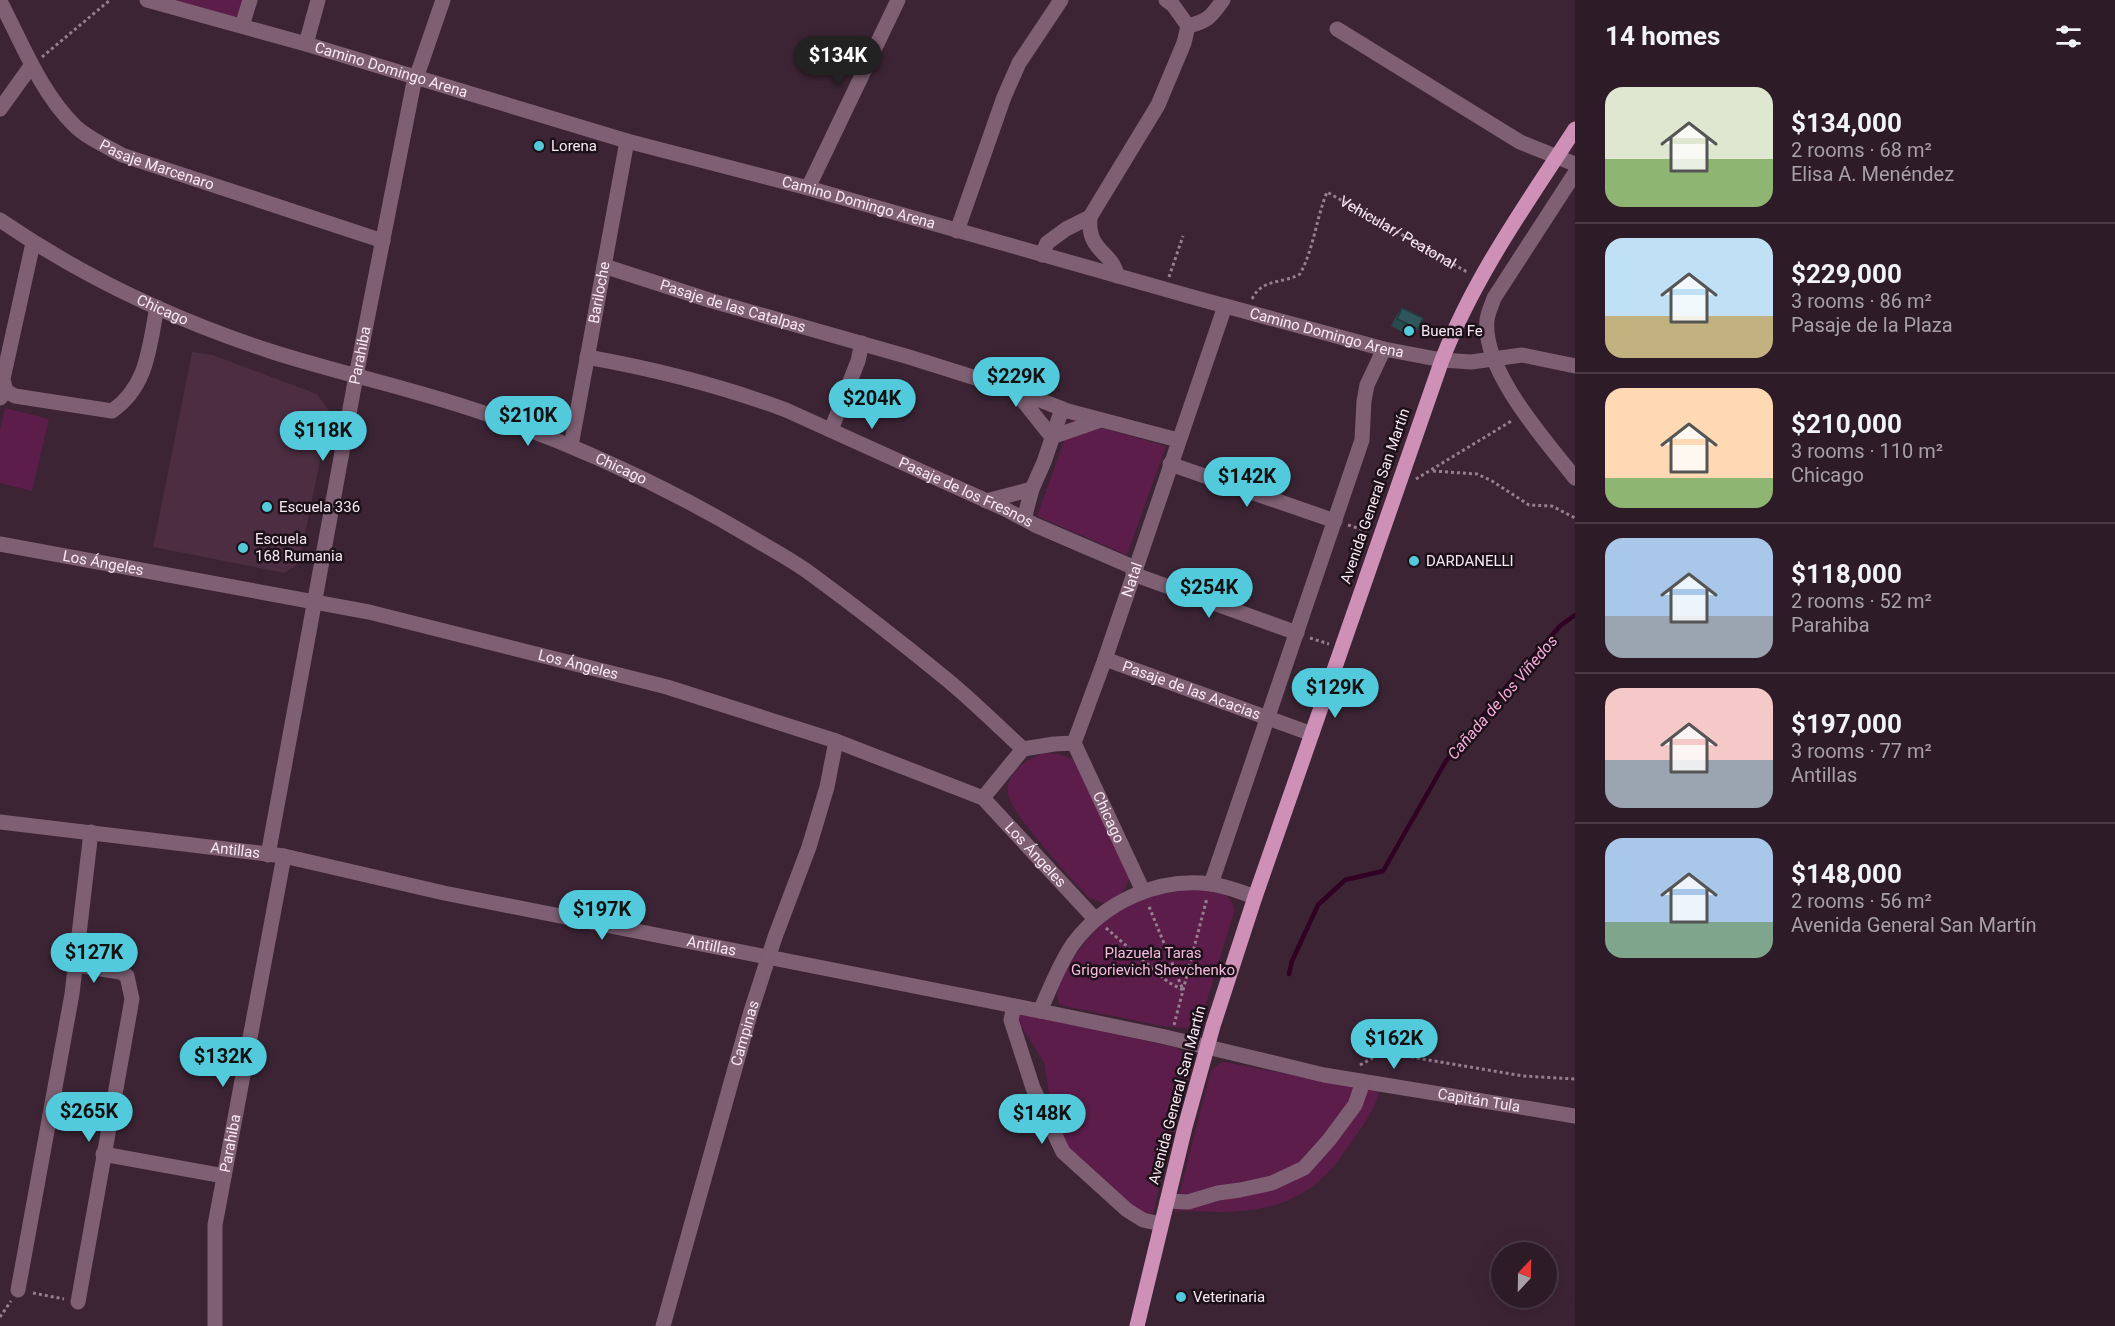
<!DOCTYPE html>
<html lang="en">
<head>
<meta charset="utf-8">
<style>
	body { margin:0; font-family:Roboto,sans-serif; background:#392833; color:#f1f3f6; height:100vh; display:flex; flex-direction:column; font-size:22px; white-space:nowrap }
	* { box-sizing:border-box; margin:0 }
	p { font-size:20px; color:#a7a1a7 }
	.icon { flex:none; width:33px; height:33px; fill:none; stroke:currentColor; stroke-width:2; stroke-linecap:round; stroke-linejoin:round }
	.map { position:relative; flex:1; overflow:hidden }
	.drawer { display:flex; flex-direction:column; background:#2d1b27; width:540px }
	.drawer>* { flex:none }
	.needle { width:39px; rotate:22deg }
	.buttons { position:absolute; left:1491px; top:1242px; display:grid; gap:12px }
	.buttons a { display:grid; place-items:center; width:66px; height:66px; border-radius:50%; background:#2d1b27; box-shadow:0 6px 24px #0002,0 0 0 2px #483944; font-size:30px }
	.price { position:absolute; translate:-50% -51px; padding:0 14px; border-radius:21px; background:#53cadc; color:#111; font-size:20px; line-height:39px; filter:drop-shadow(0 2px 3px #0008) }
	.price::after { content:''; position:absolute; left:50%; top:36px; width:18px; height:14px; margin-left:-9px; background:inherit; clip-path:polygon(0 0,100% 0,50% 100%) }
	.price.selected { background:#222; color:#fff }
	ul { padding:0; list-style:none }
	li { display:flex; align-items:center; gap:18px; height:150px; padding:0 30px }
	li+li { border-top:2px solid #483944 }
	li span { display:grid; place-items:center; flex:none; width:168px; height:120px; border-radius:18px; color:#555 }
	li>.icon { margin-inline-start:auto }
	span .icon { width:72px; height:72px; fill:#fffc; stroke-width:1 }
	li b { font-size:26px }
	h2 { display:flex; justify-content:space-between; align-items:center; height:72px; padding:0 30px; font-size:26px }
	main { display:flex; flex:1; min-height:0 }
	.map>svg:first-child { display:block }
	.built { fill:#4c2d41 }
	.green { fill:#5c1d4a }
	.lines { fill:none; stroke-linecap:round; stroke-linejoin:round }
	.stream { stroke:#300123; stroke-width:4.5 }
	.path { stroke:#947f8d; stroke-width:3; stroke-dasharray:3 3; stroke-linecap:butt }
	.minor { stroke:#7e5f73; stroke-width:15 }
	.major { stroke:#cf90b8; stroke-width:15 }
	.wall { fill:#294a4f }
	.building { fill:#30565c; stroke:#223c40; stroke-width:1.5 }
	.poi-dot { fill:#53cadc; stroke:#1c1118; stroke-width:2 }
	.labels { text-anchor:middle; stroke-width:5; stroke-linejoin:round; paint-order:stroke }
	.street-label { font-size:15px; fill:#f9e9f3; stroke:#1c1118 }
	.poi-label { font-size:15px; fill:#f9e9f3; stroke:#1c1118; text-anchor:start }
	.park-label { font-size:15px; fill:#f7bbe1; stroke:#1c1118 }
	.water-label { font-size:16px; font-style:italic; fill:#faacde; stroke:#1c1118 }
</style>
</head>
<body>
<main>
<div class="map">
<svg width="1575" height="1326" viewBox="0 0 1575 1326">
	<rect width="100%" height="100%" fill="#3c2434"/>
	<path class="built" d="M192 352 212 355 317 394 330 412 299 563 285 573 153 547Z"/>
	<path class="green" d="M174 0H244L240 13 235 17Z
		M5 408 49 419 32 491 0 483V430Z
		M1072 420 1166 446 1127 555 1037 516Z
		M1046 753 1058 754 1074 759 1130 877C1123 893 1121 896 1104 903L1089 898C1072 879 1011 814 1008 794 1005 773 1029 756 1046 753Z
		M1201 889C1216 891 1234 893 1234 912L1201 1020 1195 1026 1185 1028 1162 1026 1060 1005C1045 982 1100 921 1120 909 1145 895 1173 891 1201 889Z
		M1025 1012 1177 1048 1182 1052 1185 1063 1179 1104 1153 1213 1140 1214 1064 1145 1052 1110 1044 1062 1018 1021 1019 1016Z
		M1225 1062 1379 1092C1374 1112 1361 1128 1350 1144 1317 1195 1281 1211 1222 1212 1206 1212 1191 1210 1175 1211L1211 1071 1220 1063Z"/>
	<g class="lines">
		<path class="stream" d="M1289 974 1292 961 1318 905 1345 880 1383 871 1446 761 1513 679 1560 626 1575 615"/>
		<g class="path">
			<path d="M42 57 110 0"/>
			<path d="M1169 277 1183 236"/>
			<path id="s1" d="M1252 299C1262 278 1283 284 1300 274 1314 248 1316 219 1327 192L1467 272"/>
			<path d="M1433 471 1477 474 1492 481 1529 505 1552 506 1575 518"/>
			<path d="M1416 479 1513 420"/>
			<path d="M1348 525 1367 531"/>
			<path d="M1310 638 1329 644"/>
			<path d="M1106 928 1168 982 1183 990 1148 904"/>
			<path d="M1174 1025 1207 898"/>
			<path d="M1360 1065 1380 1054H1394L1523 1076 1575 1079"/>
			<path d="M33 1293 64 1299"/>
			<path d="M0 1317 11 1301"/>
		</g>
		<g class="minor">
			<path id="s2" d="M147 0 306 44 627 141 808 188 1196 298 1384 349 1442 360 1471 362 1522 355 1575 366"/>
			<path d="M1166 0 1173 5 1188 26"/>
			<path id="s3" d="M0 1C22 43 40 91 74 125 87 138 106 146 122 155L383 241"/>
			<path d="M242 26 250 0"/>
			<path d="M1337 29 1520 142 1575 164"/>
			<path d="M306 44 318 0"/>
			<path d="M0 109 31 66"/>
			<path d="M1575 173 1494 298C1492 305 1488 312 1487 320 1482 370 1545 440 1575 478"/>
			<path d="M808 188 898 0"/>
			<path d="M1090 217C1087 253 1113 251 1117 276"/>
			<path id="s4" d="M0 220C83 277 177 321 273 352 345 375 420 390 492 416 582 448 669 488 751 537 771 549 792 560 811 574 856 607 901 642 945 678 972 700 997 725 1023 749"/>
			<path d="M957 231 1004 97 1019 63 1061 0"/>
			<path d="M1042 255 1047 243 1066 229 1090 217 1158 105 1184 43 1188 26C1208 21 1211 17 1223 0"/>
			<path id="s5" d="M604 266 709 300 909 357 1014 390 1068 411 1178 440"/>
			<path id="s6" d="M587 357C654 369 722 386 786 410L1007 510 1035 525 1135 568"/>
			<path d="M6 391 15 396 112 411C148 386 149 347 157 307"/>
			<path d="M1016 392 1052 437 1101 420"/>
			<path d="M0 398 6 391 3 379 33 243"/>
			<path d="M831 430 858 361 862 343"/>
			<path id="s7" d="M571 446 627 141"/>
			<path d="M1170 464 1335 521"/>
			<path d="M1032 489 1044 462 1062 409"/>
			<path d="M986 501 1032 489 1024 519"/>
			<path id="s8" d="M0 544 369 612 667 687 836 741 983 798 1095 919"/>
			<path d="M1133 574 1297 633"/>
			<path id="s9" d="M1105 659 1312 734"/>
			<path id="s10" d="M1074 743 1143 891"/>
			<path id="s11" d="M983 798 1023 749 1054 744 1074 743 1105 659 1225 306"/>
			<path id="s12" d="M0 822 284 856 444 893 1040 1011 1161 1036 1324 1075 1575 1116"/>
			<path id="s13" d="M268 855 356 376 413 87 443 0"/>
			<path d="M1211 884 1362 440 1364 401 1367 385 1384 349"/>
			<path d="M76 965 120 972 127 976 132 999 78 1302"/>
			<path d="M1014 1006 1011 1020 1033 1088 1063 1152 1127 1210 1143 1220 1161 1224"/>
			<path d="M1040 1011C1050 989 1059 964 1073 944 1104 902 1158 877 1211 884 1226 886 1241 892 1255 897"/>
			<path d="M103 1154 224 1176"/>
			<path d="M1167 1201 1188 1202 1218 1193 1240 1190 1272 1183 1304 1168 1329 1140 1355 1105 1363 1082"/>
			<path d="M18 1290 72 994 91 832"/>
			<path id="s14" d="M215 1326V1225L284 856"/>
			<path id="s15" d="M663 1326 751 1011 775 937 809 847 827 787 836 741"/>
		</g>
		<path class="major" d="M1137 1326 1185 1127 1213 1026 1255 897 1442 360C1474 277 1527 203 1575 129"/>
	</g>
	<path class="wall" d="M1402 308 1418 329 1412 337 1391 326 1396 316Z"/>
	<path class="building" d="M1402 308 1423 318 1418 329 1397 319Z"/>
	<g class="poi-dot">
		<circle cx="539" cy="146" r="6"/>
		<circle cx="1409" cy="331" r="6"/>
		<circle cx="267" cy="507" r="6"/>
		<circle cx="243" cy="548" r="6"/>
		<circle cx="1414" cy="561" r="6"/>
		<circle cx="1181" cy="1297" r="6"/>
	</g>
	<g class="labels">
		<g class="street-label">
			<text dy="5" stroke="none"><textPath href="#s2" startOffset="254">Camino Domingo Arena</textPath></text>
			<text dy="5" stroke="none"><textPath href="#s3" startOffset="238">Pasaje Marcenaro</textPath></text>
			<text dy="5" stroke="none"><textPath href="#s2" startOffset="740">Camino Domingo Arena</textPath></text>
			<text dy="5" stroke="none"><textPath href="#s1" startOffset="224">Vehicular/ Peatonal</textPath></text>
			<text dy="5" stroke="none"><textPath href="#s7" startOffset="156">Bariloche</textPath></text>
			<text dy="5" stroke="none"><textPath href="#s5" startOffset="135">Pasaje de las Catalpas</textPath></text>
			<text dy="5" stroke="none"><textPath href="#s4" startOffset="186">Chicago</textPath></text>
			<text dy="5" stroke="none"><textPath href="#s2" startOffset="1226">Camino Domingo Arena</textPath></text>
			<text dy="5" stroke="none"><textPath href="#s13" startOffset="508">Parahiba</textPath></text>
			<text dy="5" stroke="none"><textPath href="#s4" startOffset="672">Chicago</textPath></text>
			<text dy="5" stroke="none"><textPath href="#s6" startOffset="404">Pasaje de los Fresnos</textPath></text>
			<text transform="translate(1375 496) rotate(-71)" y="5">Avenida General San Martín</text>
			<text dy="5" stroke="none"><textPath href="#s8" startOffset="105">Los Ángeles</textPath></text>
			<text dy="5" stroke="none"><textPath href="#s11" startOffset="288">Natal</textPath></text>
			<text dy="5" stroke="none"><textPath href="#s8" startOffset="591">Los Ángeles</textPath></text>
			<text dy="5" stroke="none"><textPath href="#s9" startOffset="92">Pasaje de las Acacias</textPath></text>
			<text dy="5" stroke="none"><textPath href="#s10" startOffset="82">Chicago</textPath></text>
			<text dy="5" stroke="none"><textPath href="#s12" startOffset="237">Antillas</textPath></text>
			<text dy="5" stroke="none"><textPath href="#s8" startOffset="1095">Los Ángeles</textPath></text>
			<text dy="5" stroke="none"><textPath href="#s12" startOffset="723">Antillas</textPath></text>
			<text dy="5" stroke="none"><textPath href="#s15" startOffset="304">Campinas</textPath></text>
			<text transform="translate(1177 1095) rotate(-75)" y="5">Avenida General San Martín</text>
			<text dy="5" stroke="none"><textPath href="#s12" startOffset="1506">Capitán Tula</textPath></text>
			<text dy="5" stroke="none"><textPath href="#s14" startOffset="184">Parahiba</textPath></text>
		</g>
		<g class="poi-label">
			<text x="551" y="151">Lorena</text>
			<text x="1421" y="336">Buena Fe</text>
			<text x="279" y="512">Escuela 336</text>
			<text x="255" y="544">Escuela<tspan x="255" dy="17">168 Rumania</tspan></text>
			<text x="1426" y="566">DARDANELLI</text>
			<text x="1193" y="1302">Veterinaria</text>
		</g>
		<g class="park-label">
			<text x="1153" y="958">Plazuela Taras<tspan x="1153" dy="17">Grigorievich Shevchenko</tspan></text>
		</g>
		<g class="water-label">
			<text transform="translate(1502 697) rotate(-49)" y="6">Cañada de los Viñedos</text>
		</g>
	</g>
</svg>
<div class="buttons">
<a><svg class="needle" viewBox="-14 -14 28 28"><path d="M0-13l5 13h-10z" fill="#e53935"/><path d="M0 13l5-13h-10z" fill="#a7a1a7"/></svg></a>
</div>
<b class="price selected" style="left:838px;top:87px">$134K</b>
<b class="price" style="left:1016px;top:408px">$229K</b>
<b class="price" style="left:872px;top:430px">$204K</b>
<b class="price" style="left:528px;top:447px">$210K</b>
<b class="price" style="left:323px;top:462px">$118K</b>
<b class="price" style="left:1247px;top:508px">$142K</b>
<b class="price" style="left:1209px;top:619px">$254K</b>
<b class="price" style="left:1335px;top:719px">$129K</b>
<b class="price" style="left:602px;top:941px">$197K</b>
<b class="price" style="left:94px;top:984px">$127K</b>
<b class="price" style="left:1394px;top:1070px">$162K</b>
<b class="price" style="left:223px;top:1088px">$132K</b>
<b class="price" style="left:89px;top:1143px">$265K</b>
<b class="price" style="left:1042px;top:1145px">$148K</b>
</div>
<section class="drawer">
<h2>14 homes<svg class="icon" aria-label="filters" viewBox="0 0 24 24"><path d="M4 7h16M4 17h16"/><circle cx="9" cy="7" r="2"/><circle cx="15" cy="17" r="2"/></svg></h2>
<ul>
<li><span style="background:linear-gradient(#dfe7d0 60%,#8fb573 0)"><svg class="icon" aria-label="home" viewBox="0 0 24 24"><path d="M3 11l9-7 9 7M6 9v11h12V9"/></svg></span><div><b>$134,000</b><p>2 rooms · 68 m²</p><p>Elisa A. Menéndez</p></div></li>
<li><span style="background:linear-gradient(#bfe0f5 65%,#c2b280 0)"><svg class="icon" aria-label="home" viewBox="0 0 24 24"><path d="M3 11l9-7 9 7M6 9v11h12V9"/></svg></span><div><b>$229,000</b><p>3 rooms · 86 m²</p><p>Pasaje de la Plaza</p></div></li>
<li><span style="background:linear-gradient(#ffd9b3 75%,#8fb573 0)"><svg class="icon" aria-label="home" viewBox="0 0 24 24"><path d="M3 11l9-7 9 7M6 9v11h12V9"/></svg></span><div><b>$210,000</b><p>3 rooms · 110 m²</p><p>Chicago</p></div></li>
<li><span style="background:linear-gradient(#a9c7e8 65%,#9aa5b1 0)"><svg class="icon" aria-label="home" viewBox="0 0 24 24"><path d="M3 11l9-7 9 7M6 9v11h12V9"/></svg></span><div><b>$118,000</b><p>2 rooms · 52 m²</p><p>Parahiba</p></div></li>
<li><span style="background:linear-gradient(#f6c9c9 60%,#9aa5b1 0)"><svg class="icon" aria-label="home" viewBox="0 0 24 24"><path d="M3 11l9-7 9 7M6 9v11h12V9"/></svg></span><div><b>$197,000</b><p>3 rooms · 77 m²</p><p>Antillas</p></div></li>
<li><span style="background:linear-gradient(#a9c7e8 70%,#7fa58c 0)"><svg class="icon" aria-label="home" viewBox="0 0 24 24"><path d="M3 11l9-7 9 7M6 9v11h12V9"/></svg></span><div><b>$148,000</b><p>2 rooms · 56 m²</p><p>Avenida General San Martín</p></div></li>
</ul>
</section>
</main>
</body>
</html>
